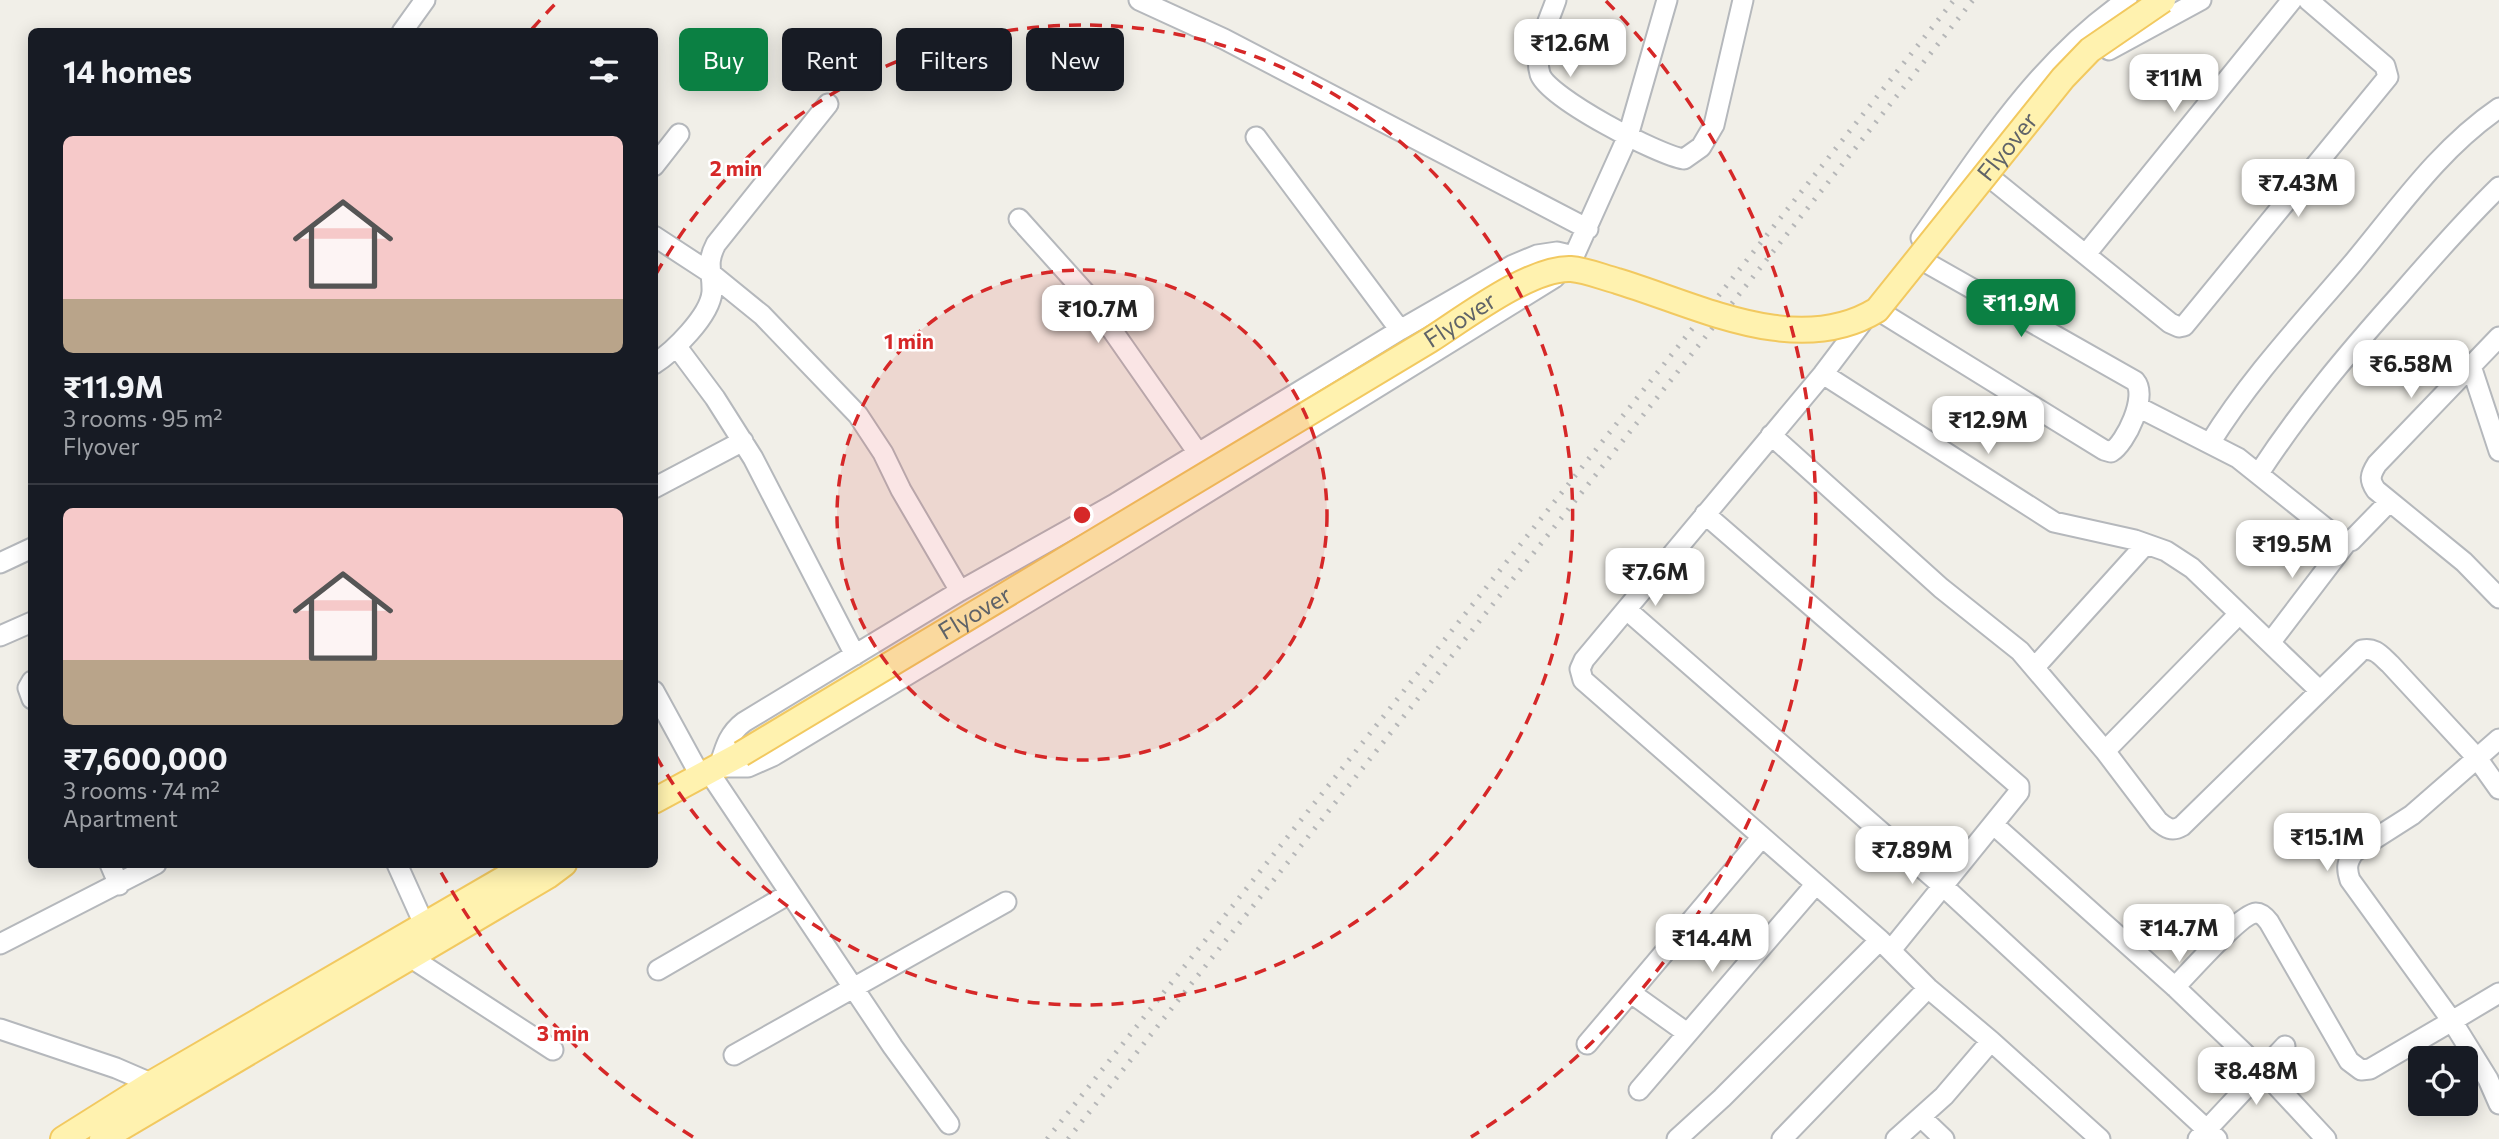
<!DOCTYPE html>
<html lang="en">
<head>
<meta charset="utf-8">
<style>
	body { margin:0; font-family:Commissioner,sans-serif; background:#242831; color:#f1f3f6; height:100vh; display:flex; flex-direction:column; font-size:26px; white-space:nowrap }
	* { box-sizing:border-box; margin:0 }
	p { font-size:23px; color:#9ea1a6 }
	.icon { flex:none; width:38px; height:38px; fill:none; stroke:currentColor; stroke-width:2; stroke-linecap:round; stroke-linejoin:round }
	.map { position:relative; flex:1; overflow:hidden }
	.panel { position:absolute; left:28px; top:28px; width:630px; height:840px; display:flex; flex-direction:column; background:#171b24; border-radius:10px; box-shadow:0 4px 18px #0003 }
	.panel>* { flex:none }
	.banner { position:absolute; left:679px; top:28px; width:665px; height:63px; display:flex; gap:14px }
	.tools { position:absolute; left:2408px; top:1046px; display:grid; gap:14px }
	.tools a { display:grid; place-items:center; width:70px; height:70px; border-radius:10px; background:#171b24; box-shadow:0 4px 18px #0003; font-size:35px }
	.price { position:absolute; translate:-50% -60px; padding:0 16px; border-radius:14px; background:#fff; color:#222; font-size:23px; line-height:46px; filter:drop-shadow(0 2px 4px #0008) }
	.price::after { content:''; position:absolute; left:50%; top:42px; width:21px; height:16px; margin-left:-10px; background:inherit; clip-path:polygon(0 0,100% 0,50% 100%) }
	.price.on { background:#0b8043; color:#fff }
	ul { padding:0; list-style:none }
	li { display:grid; align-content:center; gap:14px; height:371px; padding:0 35px }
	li+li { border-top:2px solid #363941 }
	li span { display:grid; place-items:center; height:217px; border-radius:10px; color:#555 }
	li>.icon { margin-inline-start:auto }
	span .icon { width:126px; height:126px; fill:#fffc; stroke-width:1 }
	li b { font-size:30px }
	h2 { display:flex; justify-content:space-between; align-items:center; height:84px; padding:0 35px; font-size:30px }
	.tag { padding:0 24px; border-radius:10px; background:#171b24; box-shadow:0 4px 18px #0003; font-size:24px; line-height:63px }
	.tag.on { background:#0b8043; color:#fff }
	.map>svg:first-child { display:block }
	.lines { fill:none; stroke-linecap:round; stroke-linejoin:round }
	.minor-casing { stroke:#b5b8bc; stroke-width:23 }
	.major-casing { stroke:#f2c960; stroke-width:28 }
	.minor { stroke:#fff; stroke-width:19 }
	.major { stroke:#fff2af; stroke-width:24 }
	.rail { stroke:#b6b7b8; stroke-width:5; stroke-dasharray:2 9; stroke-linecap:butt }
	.major-bridge-casing { stroke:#f2c960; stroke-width:28; stroke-linecap:butt }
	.major-bridge { stroke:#fff2af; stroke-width:24 }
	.ring { fill:none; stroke:#d62828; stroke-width:3.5; stroke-dasharray:12 9 }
	.labels { text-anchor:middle; stroke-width:5; stroke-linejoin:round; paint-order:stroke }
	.street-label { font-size:24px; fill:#5f6368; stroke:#fff }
	.centre { fill:#d62828; stroke:#fff; stroke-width:3.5 }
	.ring-label { font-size:21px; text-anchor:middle; font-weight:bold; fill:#d62828; stroke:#fff; stroke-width:5; stroke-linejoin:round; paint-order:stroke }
</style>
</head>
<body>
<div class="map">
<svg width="2499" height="1139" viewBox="0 0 2499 1139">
	<rect width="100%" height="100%" fill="#f1efe8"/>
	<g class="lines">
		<defs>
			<path id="minor" d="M1139 0 1224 39 1588 229
				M1556 0C1549 21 1533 51 1540 74 1548 98 1658 155 1684 159L1701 147 1714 125 1743 0
				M402 32 425 0
				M2109 50 2201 0
				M1256 137 1400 330
				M654 166 679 134
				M1992 179 2170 323 2179 327 2184 326 2388 77 2385 66 2308 0
				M1019 219 1089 297 1198 453
				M654 236 709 272 762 315 858 415 883 453 901 490 960 591
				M1921 238C1982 151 2038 61 2127 0
				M2086 254 2292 0
				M1574 256 1557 252 1537 255 1513 265 1400 330 1113 505 960 591 744 722C728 734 725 748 719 767H748L773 756 1111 552 1554 278 1574 256 1628 136 1667 0
				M1870 312 1823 374 1584 660 1580 669 1583 680 1880 940 1928 988 1991 1041 2100 1139
				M1884 314 2104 450 2111 452C2126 443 2148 396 2135 381L1927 263
				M2499 337 2377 464C2370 475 2369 480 2376 490L2464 562 2499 598
				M677 347 715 398 753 458 855 655
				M654 364C673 352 710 316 712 292 713 271 705 265 716 244L828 104
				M2471 366 2499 451
				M1823 374 2054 522 2135 540 2166 551 2192 568 2319 690
				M2138 407 2238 458 2343 542 2351 541 2354 538 2389 502
				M1771 435 1941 588 2020 651 2105 751 2158 821C2166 828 2172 832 2182 826L2362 650C2375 647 2381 656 2390 664L2477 758 2499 789
				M2210 443C2251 377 2303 322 2353 263 2398 209 2440 148 2499 108
				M2259 473C2301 409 2347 354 2398 297 2430 260 2463 222 2499 187
				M654 488 743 441
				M1705 514 2019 786V792L1891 950
				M0 563 32 548
				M1627 610 1944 887 2217 1139
				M0 636 32 622
				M2270 643 2347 542
				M2035 667 2146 544
				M32 681 28 688 32 699
				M654 691 701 777
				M2105 751 2239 614
				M709 772 893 1047 949 1124
				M1994 825 2175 987 2262 1070 2326 1139
				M110 864 119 885
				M397 864 424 924
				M0 944 156 864
				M410 957 553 1050
				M658 970 789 894
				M2175 987C2188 974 2240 914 2256 913 2262 913 2266 918 2269 922L2349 1061 2361 1070 2370 1069 2452 1021 2350 880C2346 868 2347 862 2354 852L2412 815 2499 739
				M1631 993 1687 1033
				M2499 993 2452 1021 2488 1079 2499 1104
				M0 1029 116 1068 160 1087
				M1587 1044 1762 837
				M734 1055 1006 902
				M1639 1090 1816 884
				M1922 1118 1944 1139
				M1677 1139 1722 1098 1880 940
				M1782 1139 1928 988
				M1896 1139 1944 1096 1991 1041
				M2198 1139 2285 1046"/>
			<path id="major" d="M654 801 741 754
				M63 1139 152 1083 529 864
				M102 1139 548 876 564 864"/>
		</defs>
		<use href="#minor" class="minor-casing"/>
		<use href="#major" class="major-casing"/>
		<use href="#minor" class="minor"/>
		<use href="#major" class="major"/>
		<path class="rail" d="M1047 1139 1954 0
			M1068 1139 1973 0"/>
		<defs>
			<g id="major-bridge">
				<path id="s1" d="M741 754 1430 340C1463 319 1531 267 1571 269 1586 270 1602 277 1617 281 1697 305 1797 359 1877 310L2063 78 2090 50 2163 0"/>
			</g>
		</defs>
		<use href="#major-bridge" class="major-bridge-casing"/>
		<use href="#major-bridge" class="major-bridge"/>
	</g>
	<circle cx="1082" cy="515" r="245" fill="#d62828" fill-opacity=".12"/>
	<g class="ring">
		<circle cx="1082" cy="515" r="245"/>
		<path d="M656 274A490 490 0 1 1 656 756"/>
		<path d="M693 1137A734 734 0 0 1 437 865M532 29A734 734 0 0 1 558 1M1606 1A734 734 0 0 1 1471 1137"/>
	</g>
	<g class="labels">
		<g class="street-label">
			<text dy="8" stroke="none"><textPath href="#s1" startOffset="1491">Flyover</textPath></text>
			<text dy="8" stroke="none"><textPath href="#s1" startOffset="840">Flyover</textPath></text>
			<text dy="8" stroke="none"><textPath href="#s1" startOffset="273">Flyover</textPath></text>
		</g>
	</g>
	<circle cx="1082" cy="515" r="10" class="centre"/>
	<g class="ring-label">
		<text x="736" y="176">2 min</text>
		<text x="909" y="349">1 min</text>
		<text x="563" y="1041">3 min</text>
	</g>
</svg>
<div class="tools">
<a><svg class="icon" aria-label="locate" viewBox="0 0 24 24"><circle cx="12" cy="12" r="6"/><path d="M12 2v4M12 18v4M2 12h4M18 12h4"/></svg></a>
</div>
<b class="price" style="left:1570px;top:79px">₹12.6M</b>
<b class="price" style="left:2174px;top:114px">₹11M</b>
<b class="price" style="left:2298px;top:219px">₹7.43M</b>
<b class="price on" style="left:2021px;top:339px">₹11.9M</b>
<b class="price" style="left:1098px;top:345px">₹10.7M</b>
<b class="price" style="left:2411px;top:400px">₹6.58M</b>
<b class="price" style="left:1988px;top:456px">₹12.9M</b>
<b class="price" style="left:2292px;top:580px">₹19.5M</b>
<b class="price" style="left:1655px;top:608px">₹7.6M</b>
<b class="price" style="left:2327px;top:873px">₹15.1M</b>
<b class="price" style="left:1912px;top:886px">₹7.89M</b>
<b class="price" style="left:2179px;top:964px">₹14.7M</b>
<b class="price" style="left:1712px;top:974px">₹14.4M</b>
<b class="price" style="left:2256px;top:1107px">₹8.48M</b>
<div class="banner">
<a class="tag on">Buy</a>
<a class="tag">Rent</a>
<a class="tag">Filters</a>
<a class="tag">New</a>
</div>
<section class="panel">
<h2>14 homes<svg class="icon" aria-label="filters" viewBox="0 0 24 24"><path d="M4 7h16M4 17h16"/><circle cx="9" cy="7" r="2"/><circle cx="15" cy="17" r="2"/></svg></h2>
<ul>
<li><span style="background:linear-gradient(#f6c9c9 75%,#b9a48a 0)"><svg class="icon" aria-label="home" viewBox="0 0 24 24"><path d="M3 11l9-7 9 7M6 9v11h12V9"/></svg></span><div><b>₹11.9M</b><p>3 rooms · 95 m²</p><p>Flyover</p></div></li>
<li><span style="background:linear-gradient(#f6c9c9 70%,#b9a48a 0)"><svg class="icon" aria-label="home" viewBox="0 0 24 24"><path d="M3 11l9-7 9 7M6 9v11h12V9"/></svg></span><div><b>₹7,600,000</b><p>3 rooms · 74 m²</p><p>Apartment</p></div></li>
</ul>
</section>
</div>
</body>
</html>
